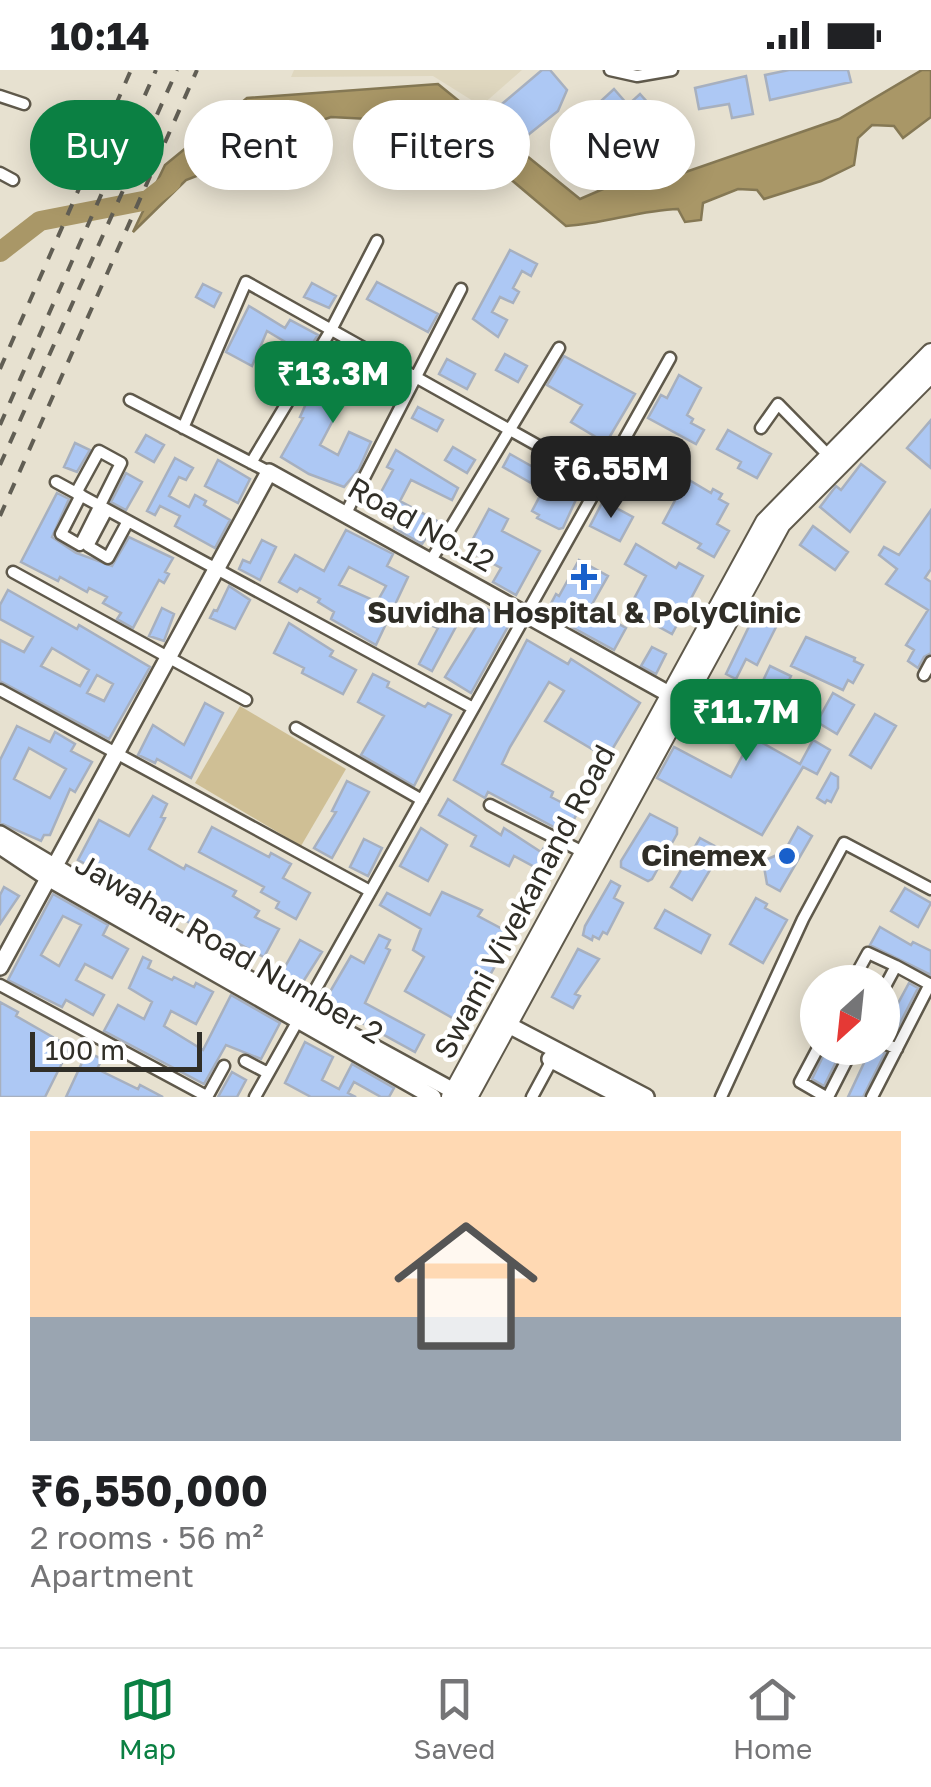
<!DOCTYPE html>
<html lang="en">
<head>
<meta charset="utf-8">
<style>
	body { margin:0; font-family:"Golos Text",sans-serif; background:#f6f6f6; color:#202124; height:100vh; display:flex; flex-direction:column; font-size:38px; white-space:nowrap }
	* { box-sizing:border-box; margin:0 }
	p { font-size:32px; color:#757577 }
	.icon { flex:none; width:55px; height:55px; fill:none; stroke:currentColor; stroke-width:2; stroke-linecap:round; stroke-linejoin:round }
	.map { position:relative; height:1027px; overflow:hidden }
	.sheet { display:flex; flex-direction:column; background:#fff; flex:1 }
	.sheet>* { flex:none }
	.banner { position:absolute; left:30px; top:30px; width:872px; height:90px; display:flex; gap:20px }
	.needle { width:65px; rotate:207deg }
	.fabs { position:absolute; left:800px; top:895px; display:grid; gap:20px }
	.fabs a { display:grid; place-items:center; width:100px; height:100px; border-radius:50%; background:#fff; box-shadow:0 5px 25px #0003; font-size:50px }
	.scale { position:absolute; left:30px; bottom:25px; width:172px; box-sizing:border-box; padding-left:10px; border:5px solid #302e27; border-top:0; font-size:28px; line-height:35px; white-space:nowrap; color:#302e27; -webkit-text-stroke:8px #fff; paint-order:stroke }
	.price { position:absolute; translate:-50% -85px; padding:0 22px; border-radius:20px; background:#0b8043; color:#fff; font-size:32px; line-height:65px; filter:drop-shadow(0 2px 5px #0008) }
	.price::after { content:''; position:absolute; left:50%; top:60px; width:30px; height:22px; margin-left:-15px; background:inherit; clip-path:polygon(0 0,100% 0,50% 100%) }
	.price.active { background:#222; color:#fff }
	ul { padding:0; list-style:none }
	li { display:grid; align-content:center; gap:20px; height:530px; padding:0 30px }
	li span { display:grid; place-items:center; height:310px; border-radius:0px; color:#555 }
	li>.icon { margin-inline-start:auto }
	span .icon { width:180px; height:180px; fill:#fffc; stroke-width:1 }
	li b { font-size:42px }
	.chip { padding:0 35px; border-radius:45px; background:#fff; box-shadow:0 5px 25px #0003; font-size:35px; line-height:90px }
	.chip.active { background:#0b8043; color:#fff }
	.status { display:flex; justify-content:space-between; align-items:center; height:70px; padding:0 50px; background:#fff; direction:ltr }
	.status svg { height:28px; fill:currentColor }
	.menu { display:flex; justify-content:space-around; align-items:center; height:140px; border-top:2px solid #e0e0e0; background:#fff; font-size:28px; color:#757577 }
	.menu a { display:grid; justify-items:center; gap:5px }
	.menu .active { color:#0b8043 }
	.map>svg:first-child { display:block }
	.built { fill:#dfd7bf }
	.green { fill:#cfbf95 }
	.water { fill:#a99767; stroke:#857854; stroke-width:2.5 }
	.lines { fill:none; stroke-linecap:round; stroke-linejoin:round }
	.river { stroke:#a99767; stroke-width:20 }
	.building { fill:#adc8f4; stroke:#a7b0bf; stroke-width:2.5; fill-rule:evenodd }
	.street-casing { stroke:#5f594b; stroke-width:15 }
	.secondary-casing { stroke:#5f594b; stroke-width:20 }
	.primary-casing { stroke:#5f594b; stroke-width:22 }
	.street { stroke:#fff; stroke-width:10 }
	.secondary { stroke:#fff; stroke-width:15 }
	.primary { stroke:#fff; stroke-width:18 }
	.rail { stroke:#615e54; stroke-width:4; stroke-dasharray:12 12; stroke-linecap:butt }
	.poi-dot { fill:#1960cb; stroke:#fff; stroke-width:4 }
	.labels { text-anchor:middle; stroke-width:9; stroke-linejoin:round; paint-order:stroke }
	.street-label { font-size:30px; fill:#302e27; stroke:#fff }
	.poi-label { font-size:30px; font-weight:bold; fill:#302e27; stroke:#fff }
</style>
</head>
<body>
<div class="status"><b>10:14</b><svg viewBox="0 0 49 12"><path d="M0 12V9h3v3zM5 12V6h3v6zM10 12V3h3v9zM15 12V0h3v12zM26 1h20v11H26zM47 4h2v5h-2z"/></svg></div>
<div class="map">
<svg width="931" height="1027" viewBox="0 0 931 1027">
	<rect width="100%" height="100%" fill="#e7e1d0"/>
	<path class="built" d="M294 0H522L481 36 433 6 291 7Z"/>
	<path class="green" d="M240 636 346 699 301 776 195 713Z"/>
	<path class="water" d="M922 0H931V47L903 68 894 56 872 55 858 68 854 95 821 111 764 129 757 120 738 119 703 133 701 150 685 152 678 139C640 140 604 154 566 156L463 69 426 52 331 47 259 72 233 92 186 110 133 162 165 95 247 28 438 14 580 129 631 107 680 104 839 49Z"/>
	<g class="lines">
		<path class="river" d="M0 182 40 151 148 130 171 112"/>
	</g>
	<path class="building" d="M542 0H550L567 20 558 41 528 65 502 34Z
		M789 0H848L851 12 770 30 765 5Z
		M746 6 753 44 732 48 729 34 699 39 695 18Z
		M614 19 628 35 640 24 685 74 654 97 624 63 582 100 568 85 563 88 552 76Z
		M510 180 537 194 531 206 522 201 513 218 519 222 513 233 500 227 492 242 507 250 498 267 473 249Z
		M377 212 438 244 428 262 367 229Z
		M312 213 336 226 329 238 304 227Z
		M203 214 221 223 214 237 196 227Z
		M249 236 285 258 290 250 318 265 297 297 280 287 287 273 267 261 252 296 226 282Z
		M505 284 527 296 518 312 496 300Z
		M332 285 394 317 385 334 351 316 320 375 338 385 349 362 371 372 359 399 344 417 309 404 281 387 303 348 300 347 314 316 324 321 333 304 325 300Z
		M564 286 635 324 606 373 571 352 582 335 547 315Z
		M447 289 475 304 467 319 439 304Z
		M679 305 701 318 687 345 693 349 691 353 704 360 696 374 648 348 661 325 667 328Z
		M418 337 443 350 437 361 412 348Z
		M931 350V398L907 378Z
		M728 360 771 384 757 408 738 398 741 392 717 379Z
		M146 365 164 375 154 392 136 382Z
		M75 373 90 380 77 402 64 397Z
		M453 377 475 390 467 403 445 390Z
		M396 380 458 418 452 430 411 410 400 431 439 452 430 468 427 466 422 474 394 458 399 448 374 435 393 400 387 397Z
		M510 384 579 423 563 458 559 459 537 448 539 445 532 441 543 420 503 397Z
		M175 388 193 398 186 410 179 407 169 426 189 437 195 425 206 431 204 435 230 450 215 478 175 456 180 446 160 436 155 445 147 441Z
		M218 390 250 409 238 433 205 416Z
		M861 394 885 412 850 462 820 437 836 416 841 420Z
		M624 395 653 411 645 425 617 413Z
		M126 403 142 412 126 440 111 432Z
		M679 404 711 423 713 419 722 424 719 429 728 434 717 454 729 461 714 487 698 478 701 474 663 453 679 423 671 419Z
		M57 423 69 429 52 467 76 483 112 496 129 467 173 488 165 502 169 504 164 513 159 510 133 558 117 549 121 543 103 533 107 527 89 518 87 522 60 507 58 511 21 492Z
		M603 431 633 447 620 471 590 456Z
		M489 439 508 449 502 461 540 481 516 525 493 512 501 498 467 480Z
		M931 440V499L925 508 931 512V583L924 587 918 598 908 591 914 580 906 575 928 540 886 514 897 499 879 485 884 477 899 485Z
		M813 456 848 482 835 500 800 475Z
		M346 460 393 484 387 496 408 507 376 575 331 549 334 542 318 532 320 529 300 518 297 522 279 512 295 485 324 501ZM349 497 386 516 377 532 339 515Z
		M262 470 276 477 260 510 239 499 243 490 250 493Z
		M636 474 676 498 679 493 703 506 672 564 628 540 646 506 625 494Z
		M579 490 608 506 590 538 626 558 614 580 546 543 556 524 559 526Z
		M229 516 250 530 235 559 210 548 214 540 217 541Z
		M8 520 77 559 79 555 150 597 109 669 0 611V570L24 582 33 567 0 549V535ZM52 578 89 600 80 616 41 596ZM97 605 113 614 104 631 87 623Z
		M447 530 465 540 432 601 419 594 438 558 433 556Z
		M162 538 174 544 164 571 149 566Z
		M487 539 510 553 471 623 445 607Z
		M756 542 778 553 757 595 746 589 736 609 726 604Z
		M289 553 333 581 330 586 356 600 343 624 302 603 304 598 274 583Z
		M806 567 855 588 854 591 863 595 853 613 848 610 843 620 791 596Z
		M527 570 568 594 571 589 640 633 607 688 545 651 564 621 549 612 510 677 502 694 553 722 551 727 578 741 567 764 488 722 485 728 454 710Z
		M652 577 666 584 656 604 641 596Z
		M770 596 791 606 759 671 800 694 813 670 830 680 817 704 803 697 762 765 657 708 674 677 731 707 752 668 739 661 743 653 717 640 726 621 752 634Z
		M373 604 389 612 387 617 425 637 428 633 451 645 414 716 361 685 384 646 358 632Z
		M833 623 854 635 837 664 817 652Z
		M205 633 223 643 191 708 157 689 155 693 138 685 153 655 184 675Z
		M875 644 896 656 871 698 850 685Z
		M17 656 50 672 55 662 75 674 71 681 92 692 75 722 70 719 50 765H44L41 771 0 753V690ZM29 678 66 699 50 728 14 709Z
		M831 703 838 707V718L831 732 827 730 825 733 817 728Z
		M347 711 369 722 332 788 314 778 336 742 332 741Z
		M153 726 167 734 161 747 165 748 149 779 184 799 186 795 236 821 233 826 259 841 255 847 279 859 264 887 239 874 236 879 165 839 139 822 141 818 97 795 95 799 78 790 99 750 129 766Z
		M448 729 501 765 504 758 541 782 547 773 556 778 553 785 557 787 550 799 547 797 544 802 514 786 509 796 471 776 476 766 439 745Z
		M650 744 677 758V764L652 809 648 811 621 797V791Z
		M212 757 269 787 271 783 291 794 283 808 310 823 296 849 276 838 279 832 261 822 264 817 199 782Z
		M798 757 812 766 780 821 767 814 763 791 784 782Z
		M421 758 447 775 428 811 400 796Z
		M700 768 722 780 692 830 671 817Z
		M364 769 382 778 368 806 350 797Z
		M611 811 620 816 614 828 623 833 607 864 603 862 599 869 593 866 592 870 583 865 585 856Z
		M4 817 19 826 0 854V825Z
		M905 818 931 833 918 857 891 841Z
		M442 822 482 840 478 846 506 861 488 893 495 896 463 954 405 921 424 887 413 880 421 859 380 835 387 823 430 845Z
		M53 824 108 855 103 865 128 879 112 908 85 894 76 910 104 925 93 945 66 930 62 937 8 910ZM63 846 81 855 59 896 41 885Z
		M756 828 767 834 765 838 787 850 763 893 730 874Z
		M665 840 710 865 701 883 655 858Z
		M880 857 911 875 913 872 931 881V905L870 875Z
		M379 865 390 870 386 878 390 880 365 933 424 965 415 982 324 932 351 886 364 893Z
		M300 870 322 882 301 915 281 904Z
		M578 879 599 889 575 924 580 926 573 938 552 927Z
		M143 887 151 891 148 898 172 910 174 907 194 917 196 913 213 922 196 954 171 941 164 956 203 980 231 925 280 953 261 989 226 975 204 1014 104 961 118 935 144 949 152 932 129 918Z
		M909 913 918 918 893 967 882 963Z
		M0 932 18 942 16 946 70 977 45 1027H0Z
		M305 972 333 987 322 1010 339 1019 352 994 394 1018 389 1027H381L354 1012 348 1023 356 1027H311L285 1013Z
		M827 978H843L824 1016 812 1009Z
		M871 978 885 983 863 1027H848Z
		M87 982 102 989 97 999 138 1019 140 1015 163 1027H66Z
		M232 1002 246 1010 237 1027H218Z"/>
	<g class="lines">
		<defs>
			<path id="street" d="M610 0 637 6 672 0
				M0 26 24 34
				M0 103 13 110
				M130 330 269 402
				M183 358 246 212 601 411
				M761 358 778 334 829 386
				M251 393 331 260 377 171
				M56 412 473 638
				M76 423 99 381 121 393 80 475 61 464 81 425
				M107 440 88 476 108 488 128 451
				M345 445 461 219
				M430 492 559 278
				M13 502 246 630
				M924 605 931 592
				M0 620 370 821
				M296 658 422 730
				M490 735 583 782
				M852 912 868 883 896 896
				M0 915 208 1027
				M882 922 896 896 931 915
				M882 972 897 979
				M818 978 800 1012 826 1027
				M245 991 268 1003
				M207 1027 224 996
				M255 1027 670 288
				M532 1027 552 990
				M721 1027 803 849 844 773 931 819
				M828 1027 853 978
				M872 1027 930 914"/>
			<path id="secondary" d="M0 764 183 873 461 1025
				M0 776 48 808 433 1027
				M0 897 269 402 678 629
				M497 949 646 1027
				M550 989 622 1027"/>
			<path id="primary" d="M451 1027 765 452 931 283
				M468 1027 781 454 931 303"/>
		</defs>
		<use href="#street" class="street-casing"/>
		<use href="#secondary" class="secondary-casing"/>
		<use href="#primary" class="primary-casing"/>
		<use href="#street" class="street"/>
		<use href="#secondary" class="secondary"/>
		<use href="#primary" class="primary"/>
		<path class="rail" d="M0 299 131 0
			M0 355 156 0
			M0 395 177 0
			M0 446 197 0"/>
	</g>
	<g class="poi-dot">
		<path d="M579 492h10v10h10v10h-10v10h-10v-10h-10v-10h10z"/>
		<circle cx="787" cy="786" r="10"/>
	</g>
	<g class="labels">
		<g class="street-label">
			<text transform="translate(421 455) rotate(29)" y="10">Road No.12</text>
			<text transform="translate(525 832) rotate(-62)" y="10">Swami Vivekanand Road</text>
			<text transform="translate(229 879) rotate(30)" y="10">Jawahar Road Number 2</text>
		</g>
		<g class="poi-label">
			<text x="584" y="553">Suvidha Hospital &amp; PolyClinic</text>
			<text x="767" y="796" text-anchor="end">Cinemex</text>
		</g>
	</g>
</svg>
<div class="fabs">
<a><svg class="needle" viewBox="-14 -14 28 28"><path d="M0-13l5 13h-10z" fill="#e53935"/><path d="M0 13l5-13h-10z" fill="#757577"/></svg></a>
</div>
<div class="scale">100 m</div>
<b class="price" style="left:333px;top:356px">₹13.3M</b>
<b class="price active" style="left:611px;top:451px">₹6.55M</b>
<b class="price" style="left:746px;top:694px">₹11.7M</b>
<div class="banner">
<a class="chip active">Buy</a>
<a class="chip">Rent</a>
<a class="chip">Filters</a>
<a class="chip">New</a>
</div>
</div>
<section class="sheet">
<ul>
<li><span style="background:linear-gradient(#ffd9b3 60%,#9aa5b1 0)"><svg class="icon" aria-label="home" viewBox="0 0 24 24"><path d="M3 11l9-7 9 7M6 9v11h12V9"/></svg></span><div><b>₹6,550,000</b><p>2 rooms · 56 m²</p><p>Apartment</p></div></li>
</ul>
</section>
<nav class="menu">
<a class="active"><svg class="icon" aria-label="map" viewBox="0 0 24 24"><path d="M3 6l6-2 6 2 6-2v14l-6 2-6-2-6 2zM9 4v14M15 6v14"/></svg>Map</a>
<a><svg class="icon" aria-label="saved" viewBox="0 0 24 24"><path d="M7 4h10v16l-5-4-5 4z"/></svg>Saved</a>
<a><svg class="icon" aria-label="home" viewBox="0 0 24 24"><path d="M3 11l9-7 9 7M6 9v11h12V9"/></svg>Home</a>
</nav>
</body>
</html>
